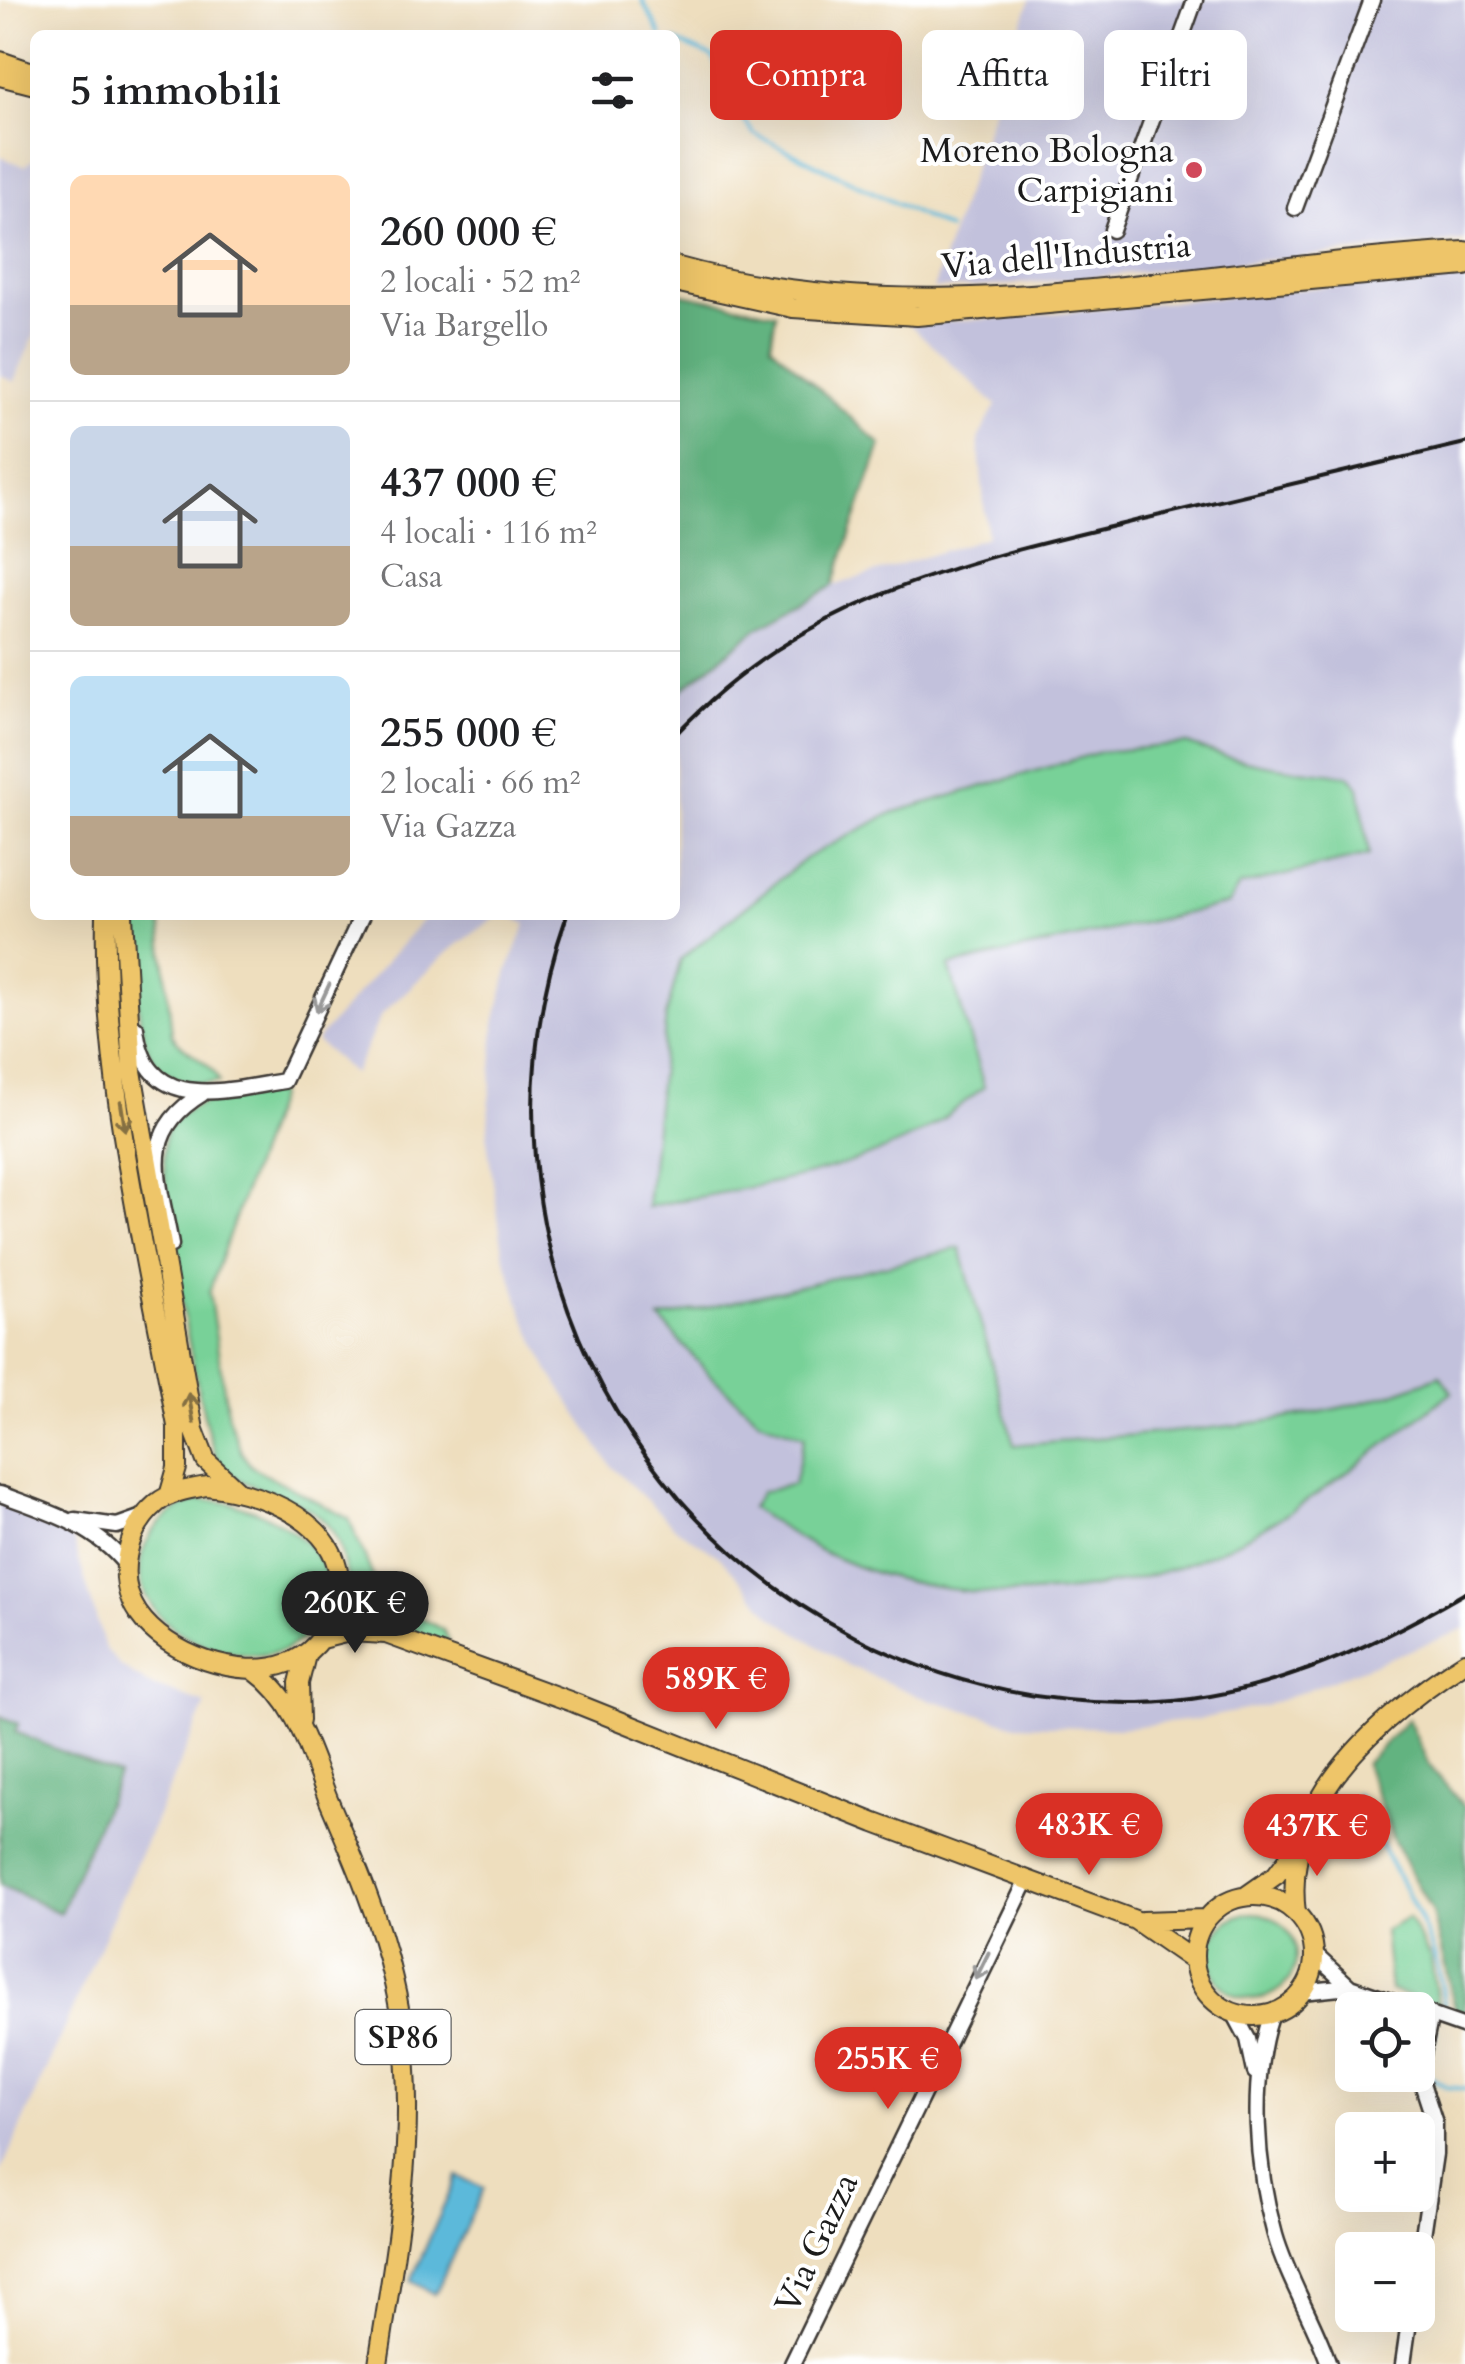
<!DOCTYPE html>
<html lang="it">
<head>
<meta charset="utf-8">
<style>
	body { margin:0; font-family:Cardo,serif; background:#f6f6f6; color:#202124; height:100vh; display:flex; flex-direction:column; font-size:38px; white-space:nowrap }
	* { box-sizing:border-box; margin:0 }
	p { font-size:32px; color:#757577 }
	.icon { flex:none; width:55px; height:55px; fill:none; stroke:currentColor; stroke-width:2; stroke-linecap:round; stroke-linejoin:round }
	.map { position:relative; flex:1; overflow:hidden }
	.drawer { position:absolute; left:30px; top:30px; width:650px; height:890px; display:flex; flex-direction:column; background:#fff; border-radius:15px; box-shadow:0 10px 40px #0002 }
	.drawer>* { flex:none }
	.guide { position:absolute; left:710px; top:30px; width:605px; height:90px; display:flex; gap:20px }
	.controls { position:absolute; left:1335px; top:1992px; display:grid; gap:20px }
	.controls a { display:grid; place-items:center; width:100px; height:100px; border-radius:15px; background:#fff; box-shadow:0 10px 40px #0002; font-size:50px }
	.price { position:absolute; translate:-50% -85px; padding:0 22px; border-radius:35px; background:#d93025; color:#fff; font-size:32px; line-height:65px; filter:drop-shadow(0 2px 5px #0008) }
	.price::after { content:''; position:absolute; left:50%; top:60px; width:30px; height:22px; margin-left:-15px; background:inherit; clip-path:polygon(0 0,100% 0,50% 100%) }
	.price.active { background:#222; color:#fff }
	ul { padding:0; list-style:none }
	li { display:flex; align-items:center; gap:30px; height:250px; padding:0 40px }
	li+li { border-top:2px solid #e0e0e0 }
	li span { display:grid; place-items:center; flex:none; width:280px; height:200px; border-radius:15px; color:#555 }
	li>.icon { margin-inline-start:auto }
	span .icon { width:120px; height:120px; fill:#fffc; stroke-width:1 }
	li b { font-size:42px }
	h2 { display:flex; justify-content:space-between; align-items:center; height:120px; padding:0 40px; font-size:42px }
	.tag { padding:0 35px; border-radius:15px; background:#fff; box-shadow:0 10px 40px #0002; font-size:35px; line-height:90px }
	.tag.active { background:#d93025; color:#fff }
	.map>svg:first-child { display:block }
	.industrial { fill:#c2c1dc }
	.green { fill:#78d198; stroke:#4a765a; stroke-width:2.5 }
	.forest { fill:#62b380; stroke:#3f684e; stroke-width:2.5 }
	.water { fill:#5cb9da; stroke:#3c6a7b; stroke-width:2.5 }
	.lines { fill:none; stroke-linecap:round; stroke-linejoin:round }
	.stream { stroke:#5cb9da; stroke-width:4 }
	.minor-casing { stroke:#3c3934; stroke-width:19 }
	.major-casing { stroke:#3c3934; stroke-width:22 }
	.minor { stroke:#fff; stroke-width:14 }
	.major { stroke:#eec569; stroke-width:18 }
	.rail { stroke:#1c1c1c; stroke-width:4 }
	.oneway { stroke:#999 }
	.oneway2 { stroke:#857042 }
	.poi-dot { fill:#d1495b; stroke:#fff; stroke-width:4 }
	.labels { text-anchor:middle; stroke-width:8; stroke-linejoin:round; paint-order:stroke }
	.shield { fill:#fff; stroke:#606060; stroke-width:2.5 }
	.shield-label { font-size:32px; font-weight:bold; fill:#1c1c1c }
	.poi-label { font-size:35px; fill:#1c1c1c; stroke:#fff; text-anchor:end }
	.street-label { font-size:35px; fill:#1c1c1c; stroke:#fff }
</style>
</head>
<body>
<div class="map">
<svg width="1465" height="2364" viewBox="0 0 1465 2364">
	<rect width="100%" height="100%" fill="#fff"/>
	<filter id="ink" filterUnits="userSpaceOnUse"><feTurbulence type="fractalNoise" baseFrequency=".01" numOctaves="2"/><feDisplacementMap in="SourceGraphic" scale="20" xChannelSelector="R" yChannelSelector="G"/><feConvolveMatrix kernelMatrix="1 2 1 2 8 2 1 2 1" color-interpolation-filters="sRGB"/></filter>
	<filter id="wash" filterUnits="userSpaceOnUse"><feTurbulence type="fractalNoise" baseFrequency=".0048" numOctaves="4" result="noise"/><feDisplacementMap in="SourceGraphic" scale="40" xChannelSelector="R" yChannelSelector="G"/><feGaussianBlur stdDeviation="2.25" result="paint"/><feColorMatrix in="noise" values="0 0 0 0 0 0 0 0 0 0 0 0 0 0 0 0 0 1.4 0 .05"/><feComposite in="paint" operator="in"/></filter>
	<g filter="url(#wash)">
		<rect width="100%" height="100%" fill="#eedebe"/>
		<path class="industrial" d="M1030 0H1465V241L998 286 933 289Z
			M0 157 25 166 35 158V333L14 382 0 375Z
			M1465 273V1629L1265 1706 1194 1720 1120 1728 1016 1725 918 1696 847 1665 773 1617 719 1556 678 1530 612 1467 549 1371 524 1316 503 1252 487 1140 495 1023 508 970 526 924 508 915H675V695L759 627 833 586 987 537 978 439 996 405 908 323 1005 318Z
			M427 915H499L449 951 381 1015 354 1074 316 1041Z
			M0 1502 70 1529 105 1648 120 1666 152 1686 206 1704 0 2174Z"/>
		<path class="green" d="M1187 744C1240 764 1292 770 1348 775L1359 787 1369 855 1239 886 1228 904 949 966 984 1087C964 1102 944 1120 922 1132 839 1177 739 1188 647 1207L666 1016 681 959 806 858 892 813 1100 752Z
			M134 915H160L172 1035C185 1055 211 1059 219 1082 118 1098 142 979 134 915Z
			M275 1091 278 1096 209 1292 228 1416 241 1452 251 1466 349 1519 381 1596 443 1630 449 1640 446 1647C412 1634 370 1622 352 1587 337 1559 349 1542 316 1514 288 1491 239 1492 218 1460 200 1430 153 1159 166 1133 184 1095 240 1096 275 1091Z
			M960 1248 1014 1445C1143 1432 1323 1430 1440 1375L1452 1392C1378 1449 1306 1510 1220 1550 1107 1603 951 1609 836 1558 805 1544 779 1526 751 1508L761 1492 794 1484 805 1436 759 1420 711 1376 660 1319Z
			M200 1500C270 1499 379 1568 300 1640 262 1674 176 1645 151 1605 122 1561 154 1512 200 1500Z
			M1210 1956a43 43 0 1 1 86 0a43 43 0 1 1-86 0Z
			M1408 1918 1431 1959 1438 2006 1390 1990 1384 1931Z"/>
		<path class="forest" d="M677 293 776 313 771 345 881 445 833 586 759 627 675 695Z
			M0 1716 18 1724 15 1732 118 1775 60 1913 0 1885Z
			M1408 1719 1429 1765 1465 1808V2015L1456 2012 1432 1913 1393 1839 1365 1764Z"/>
		<path class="water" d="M457 2176 484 2188 435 2294 411 2281Z"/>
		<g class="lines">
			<path class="stream" d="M642 0 661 35
				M675 41 713 57 734 107 754 134 948 229
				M1357 1795C1386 1866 1437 1924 1444 2003
				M1431 2049 1436 2030
				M1427 2063 1429 2076 1447 2087 1465 2089"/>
		</g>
	</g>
	<g filter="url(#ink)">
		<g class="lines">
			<defs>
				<path id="minor" d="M1295 208 1372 0
					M1112 230 1195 0
					M136 1028C146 1114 223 1091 284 1081L362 915
					M171 1245C160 1180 136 1134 202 1094
					M0 1494C46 1511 95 1525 126 1565
					M75 1520 117 1526 145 1516
					M1314 1954 1350 1987 1465 2027
					M1302 1992 1349 1987
					M1234 2013 1248 2039 1255 2072
					M1272 2013C1249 2081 1256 2168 1275 2235 1288 2280 1314 2320 1329 2364
					M1418 2269 1435 2154V2123L1419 2074 1431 2014
					M792 2364 1027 1880
					M1403 2364 1410 2315"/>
				<path id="major" d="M0 61 35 73
					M0 76 35 85
					M675 266C934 339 1202 265 1465 251
					M675 282 793 308 917 316 1465 266
					M106 915C102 1085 147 1259 177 1426V1468L169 1496
					M123 915 132 1071 194 1430 206 1461 236 1489
					M207 1486C272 1493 364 1533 333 1615 325 1637 310 1655 288 1663 241 1681 167 1655 138 1613 115 1579 126 1529 157 1503 170 1492 190 1489 207 1486Z
					M340 1582 386 1634
					M321 1639 349 1632 386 1634 575 1703 875 1823 1135 1920 1194 1961
					M255 1671C298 1702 310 1754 329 1801 354 1859 379 1917 393 1979 424 2107 397 2237 378 2364
					M300 1720 299 1683 306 1655
					M1246 1896 1276 1875 1297 1847
					M1194 1956a60 60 0 1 1 120 0a60 60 0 1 1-120 0Z
					M1296 1913C1281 1801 1380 1716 1465 1662
					M1142 1921 1206 1919"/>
			</defs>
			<use href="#minor" class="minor-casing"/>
			<use href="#major" class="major-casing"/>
			<use href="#minor" class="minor"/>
			<use href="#major" class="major"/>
			<path class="rail" d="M675 735C809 594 966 561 1148 518 1254 493 1359 468 1465 443
				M567 915C430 1305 727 1710 1139 1703 1256 1701 1366 1651 1465 1593"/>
		</g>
		<defs><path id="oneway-shaft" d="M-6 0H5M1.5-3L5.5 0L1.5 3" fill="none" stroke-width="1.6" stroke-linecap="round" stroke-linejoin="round" transform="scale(2.5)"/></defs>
		<g class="oneway">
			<use href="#oneway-shaft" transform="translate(323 998) rotate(115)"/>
			<use href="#oneway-shaft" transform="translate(982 1966) rotate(116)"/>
		</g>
		<g class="oneway2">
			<use href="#oneway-shaft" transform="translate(123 1116) rotate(81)"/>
			<use href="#oneway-shaft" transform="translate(191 1408) rotate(-100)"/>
		</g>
	</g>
	<circle class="poi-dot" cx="1194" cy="170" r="10"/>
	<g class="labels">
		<rect class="shield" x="355.5" y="2010" width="95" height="54" rx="8"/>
		<g class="shield-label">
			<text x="403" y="2048">SP86</text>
		</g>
		<g class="poi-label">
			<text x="1174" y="162">Moreno Bologna<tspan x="1174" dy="40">Carpigiani</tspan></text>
		</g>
		<g class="street-label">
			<text transform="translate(1066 255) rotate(-5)" y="12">Via dell'Industria</text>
			<text transform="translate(816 2243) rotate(-65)" y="12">Via Gazza</text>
		</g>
	</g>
</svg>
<div class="controls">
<a><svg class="icon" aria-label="locate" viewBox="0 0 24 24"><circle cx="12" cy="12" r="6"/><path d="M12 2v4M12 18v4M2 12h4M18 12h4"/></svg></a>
<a>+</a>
<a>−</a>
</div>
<b class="price active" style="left:355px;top:1656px">260K €</b>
<b class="price" style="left:716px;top:1732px">589K €</b>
<b class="price" style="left:1089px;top:1878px">483K €</b>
<b class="price" style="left:1317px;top:1879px">437K €</b>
<b class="price" style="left:888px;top:2112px">255K €</b>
<div class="guide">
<a class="tag active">Compra</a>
<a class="tag">Affitta</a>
<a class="tag">Filtri</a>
</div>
<section class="drawer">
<h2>5 immobili<svg class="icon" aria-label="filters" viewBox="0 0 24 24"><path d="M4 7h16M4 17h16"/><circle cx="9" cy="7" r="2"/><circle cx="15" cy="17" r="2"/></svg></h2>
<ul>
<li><span style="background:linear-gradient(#ffd9b3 65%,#b9a48a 0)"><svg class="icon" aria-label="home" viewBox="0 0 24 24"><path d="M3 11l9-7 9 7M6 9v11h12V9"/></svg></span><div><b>260 000 €</b><p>2 locali · 52 m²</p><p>Via Bargello</p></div></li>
<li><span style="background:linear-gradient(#c9d6e8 60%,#b9a48a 0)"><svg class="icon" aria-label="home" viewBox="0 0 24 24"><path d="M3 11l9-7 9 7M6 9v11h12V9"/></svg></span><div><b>437 000 €</b><p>4 locali · 116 m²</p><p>Casa</p></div></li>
<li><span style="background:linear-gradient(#bfe0f5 70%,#b9a48a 0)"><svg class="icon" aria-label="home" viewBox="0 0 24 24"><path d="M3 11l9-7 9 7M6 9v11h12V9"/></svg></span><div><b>255 000 €</b><p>2 locali · 66 m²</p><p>Via Gazza</p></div></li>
</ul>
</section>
</div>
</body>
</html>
